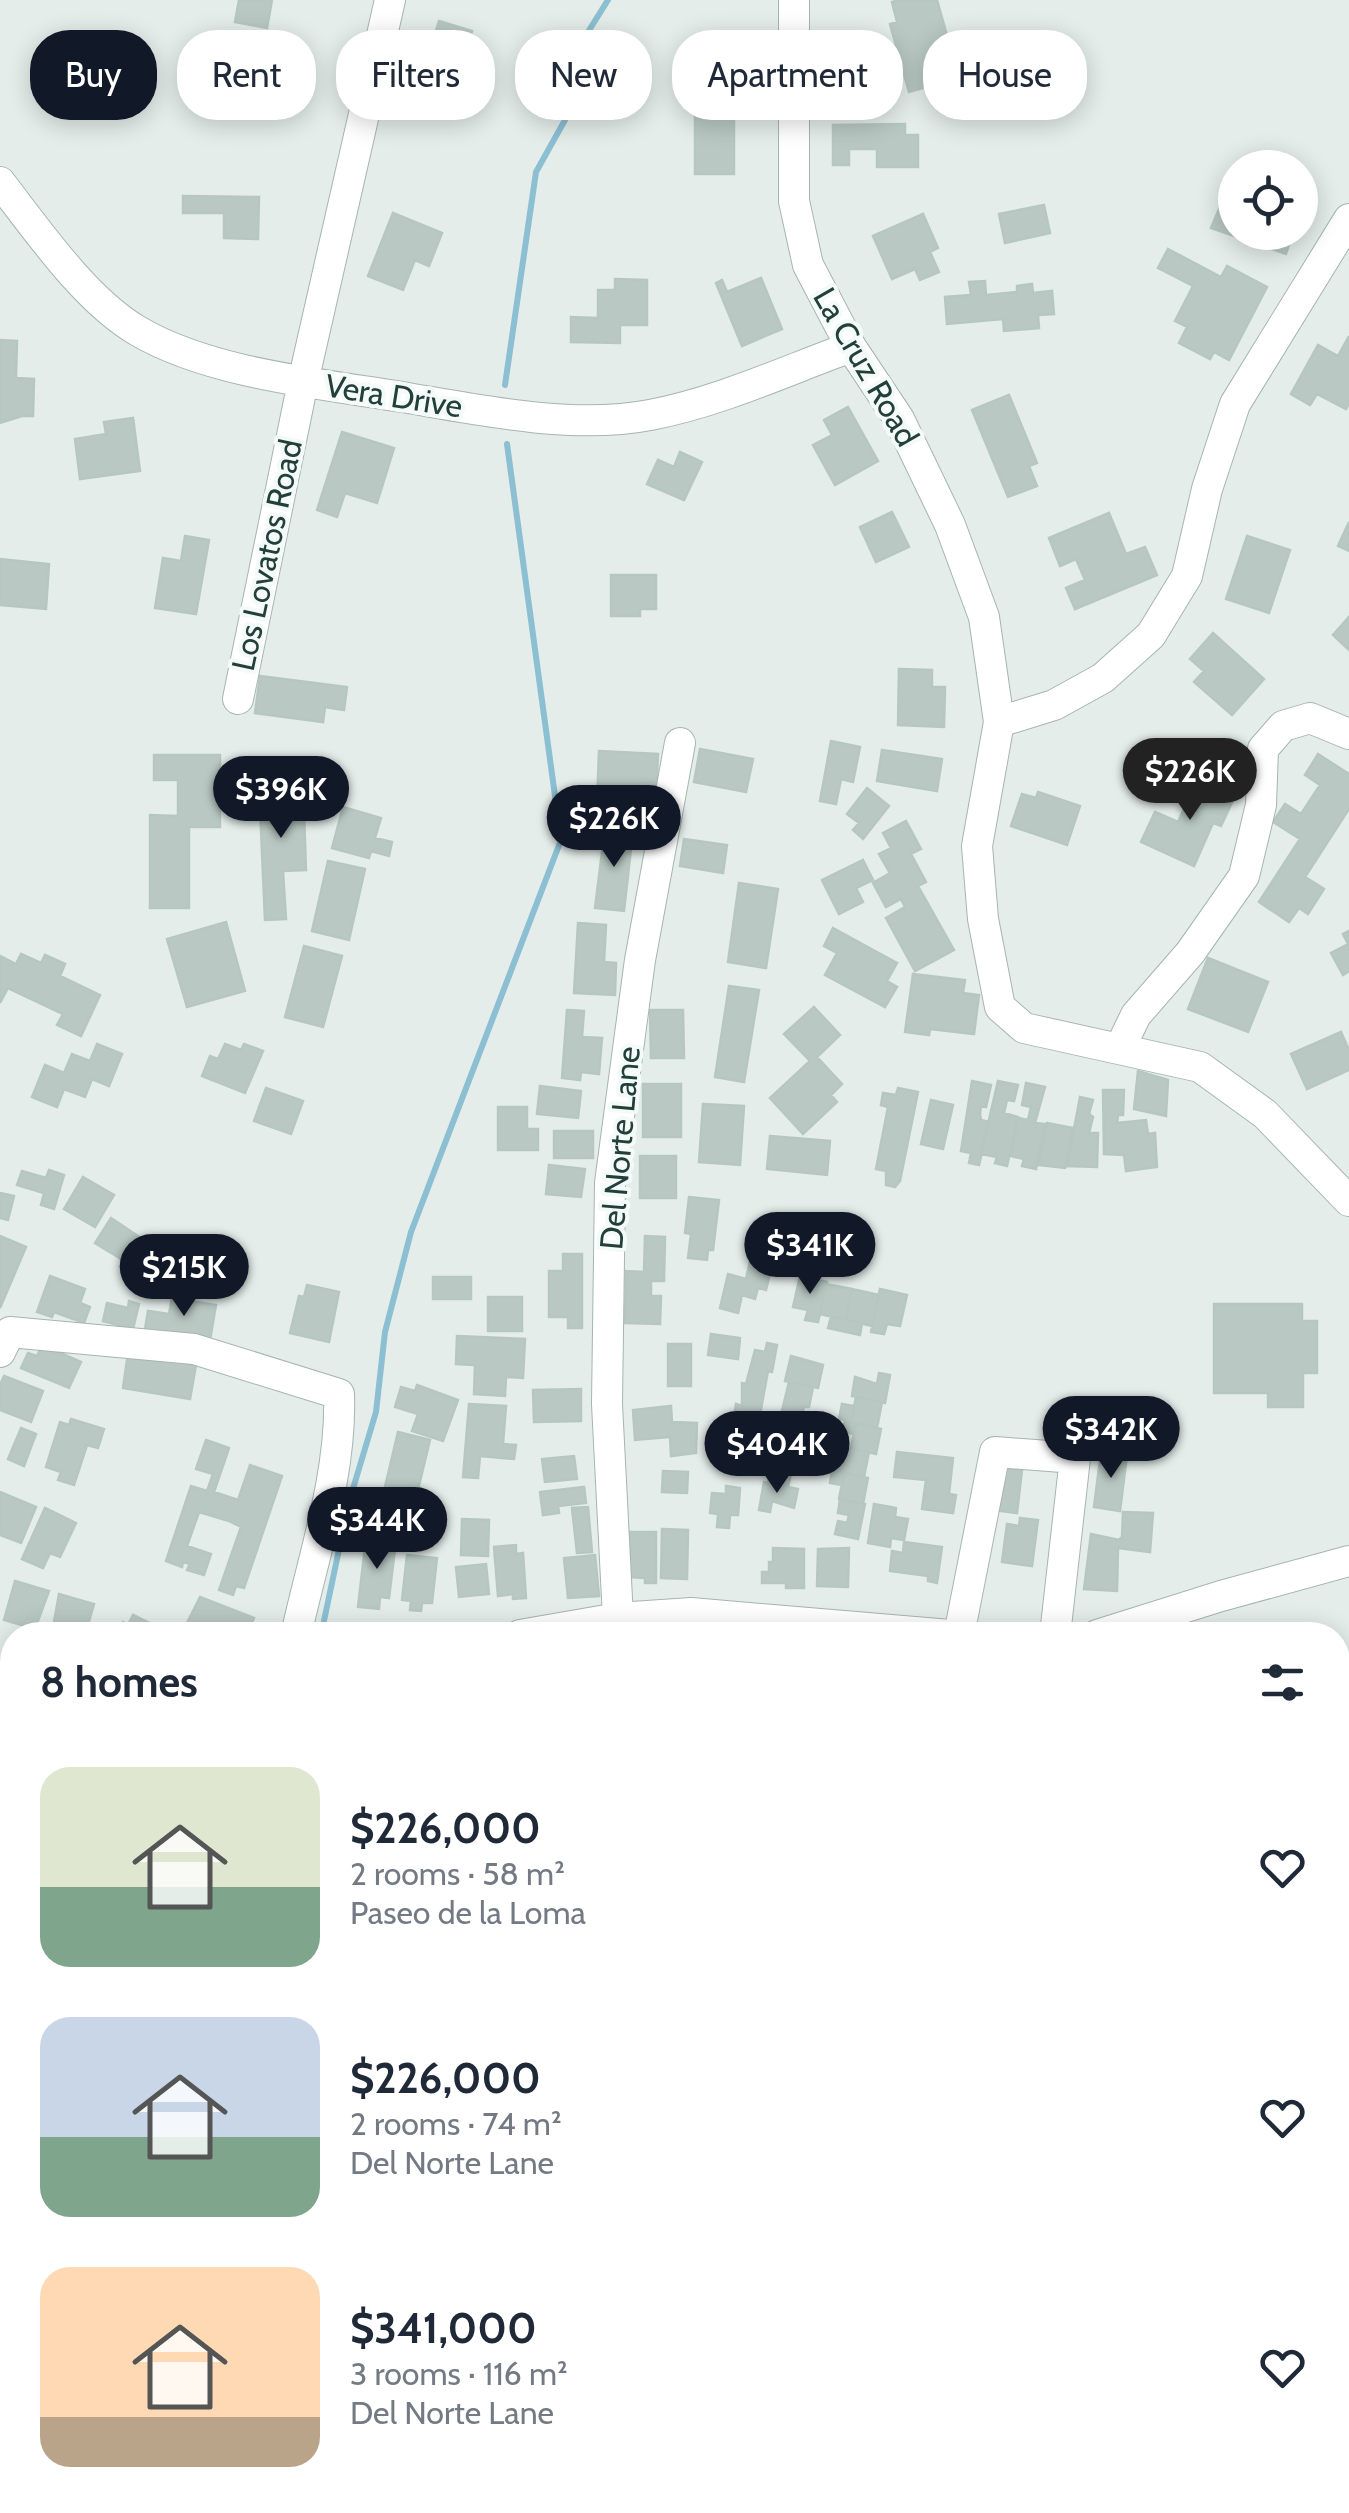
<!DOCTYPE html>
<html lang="en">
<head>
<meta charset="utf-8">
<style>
	body { margin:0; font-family:Cabin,sans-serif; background:#f6f6f7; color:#1f2937; height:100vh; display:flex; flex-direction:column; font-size:38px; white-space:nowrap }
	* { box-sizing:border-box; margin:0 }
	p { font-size:32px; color:#747a83 }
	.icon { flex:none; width:55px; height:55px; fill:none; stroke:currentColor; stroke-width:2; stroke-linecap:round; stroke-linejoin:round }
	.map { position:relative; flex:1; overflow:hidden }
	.drawer { position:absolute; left:0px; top:1622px; width:1350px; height:892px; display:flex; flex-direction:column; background:#fff; border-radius:40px 40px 0 0; box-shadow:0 5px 25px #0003 }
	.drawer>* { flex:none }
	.top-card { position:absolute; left:30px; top:30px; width:1290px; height:90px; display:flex; gap:20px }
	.tools { position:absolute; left:1218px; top:150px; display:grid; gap:20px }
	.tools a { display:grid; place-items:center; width:100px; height:100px; border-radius:50%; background:#fff; box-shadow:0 5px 25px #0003; font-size:50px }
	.price { position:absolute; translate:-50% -85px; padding:0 22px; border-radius:35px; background:#111827; color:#fff; font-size:32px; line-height:65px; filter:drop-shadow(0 2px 5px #0008) }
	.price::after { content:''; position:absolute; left:50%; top:60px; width:30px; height:22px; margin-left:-15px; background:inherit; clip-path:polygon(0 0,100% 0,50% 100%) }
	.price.selected { background:#222; color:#fff }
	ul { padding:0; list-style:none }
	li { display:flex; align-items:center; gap:30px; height:250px; padding:0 40px }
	li span { display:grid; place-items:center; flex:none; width:280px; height:200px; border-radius:30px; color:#555 }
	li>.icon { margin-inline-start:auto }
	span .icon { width:120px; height:120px; fill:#fffc; stroke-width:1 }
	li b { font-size:42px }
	h2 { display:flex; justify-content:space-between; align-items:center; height:120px; padding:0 40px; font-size:42px }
	.pill { padding:0 35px; border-radius:40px; background:#fff; box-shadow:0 5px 25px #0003; font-size:35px; line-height:90px }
	.pill.selected { background:#111827; color:#fff }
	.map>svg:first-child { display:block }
	.built { fill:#d2ddd9 }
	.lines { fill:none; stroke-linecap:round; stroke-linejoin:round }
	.stream { stroke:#8cbfd2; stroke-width:6 }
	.building { fill:#b9c8c3; stroke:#b6c7c2; stroke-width:2.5 }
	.minor-casing { stroke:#a6b5b2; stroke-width:32 }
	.major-casing { stroke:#c1c9c8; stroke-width:32 }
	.minor { stroke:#fff; stroke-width:30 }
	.major { stroke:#68a29a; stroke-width:30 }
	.labels { text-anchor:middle; stroke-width:8; stroke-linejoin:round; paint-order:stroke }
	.street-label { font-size:32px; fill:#233f3a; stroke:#f4faf8 }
</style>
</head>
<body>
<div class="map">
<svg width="1349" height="2513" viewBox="0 0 1349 2513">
	<rect width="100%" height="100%" fill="#e4edea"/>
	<path class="built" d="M12 2002V2278L0 2277V2007Z"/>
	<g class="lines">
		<path class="stream" d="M505 385 536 172 589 77 588 32 608 0
			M321 1635 349 1502 376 1412 385 1332 411 1232 561 840 507 444
			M1338 1679 1349 1674"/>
	</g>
	<path class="building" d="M239 0H272L267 28 235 22Z
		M898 0H937L959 78 909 92 890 24 897 22 892 2Z
		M439 21 472 31 454 87 442 83 445 71 425 65Z
		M289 55 307 93 256 117 238 79Z
		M695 101H734V174H695Z
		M905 124V135H918V167H877V149H849V165H833V125Z
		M1233 176 1235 232H1293L1286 254 1211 228Z
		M183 196 259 197 258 239 224 238V213H183Z
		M1044 205 1050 233 1005 243 999 214Z
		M393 213 442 233 429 266 415 260 403 290 368 276Z
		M923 214 938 248 930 252 939 272 920 280 915 269 892 279 873 236Z
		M1168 249 1221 277 1227 266 1267 287 1229 360 1214 352 1210 359 1179 343 1187 327 1175 321 1193 286 1158 268Z
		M761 278 782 329 742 346 716 283 722 280 727 292Z
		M615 279 647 280V325H620V343L571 342V317L598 318V290H615Z
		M985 281 986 295 1017 292V286L1032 284 1033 293 1052 291 1054 314 1038 315 1039 328 1004 331 1003 319 947 324 945 297 971 295 969 282Z
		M1349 336V403L1346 409 1317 394 1310 405 1291 394 1318 345 1338 356Z
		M0 340 17 341 16 378 34 379 33 416H22L0 423Z
		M1009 395 1037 463 1029 466 1037 486 1008 497 972 410Z
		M848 407 878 461 835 485 813 445 832 435 824 420Z
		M133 418 140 471 80 479 75 439 106 434 104 422Z
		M342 432 394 448 377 503 345 493 337 517 317 510Z
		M680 452 702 462 684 500 647 484 658 460 674 467Z
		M892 512 909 547 876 562 860 527Z
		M1109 513 1126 554 1145 547 1157 575 1075 609 1066 588 1085 580 1076 559 1060 566 1049 538Z
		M1349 522V551L1338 546Z
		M185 536 209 540 196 614 155 608 163 558 181 561Z
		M1247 536 1290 550 1269 613 1226 599Z
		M0 559 49 564 46 609 0 605Z
		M611 575H656V609H640V616H611Z
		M1349 617V650L1333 635Z
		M1213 633 1264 679 1232 715 1194 682 1204 671 1190 659Z
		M899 669 932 670V687H945L944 727 898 725Z
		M260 676 347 687 344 710 325 707 323 722 255 713Z
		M831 741 860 747 853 782 841 779 836 804 820 801Z
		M700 749 753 759 746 792 694 782Z
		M882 750 942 759 937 791 877 781Z
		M599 751 658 754 656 793 633 792 632 804 597 802Z
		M1318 754 1349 774V809L1305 877 1324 889 1308 914 1299 908 1289 922 1259 902 1300 839 1273 822 1285 804 1301 814 1320 785 1305 775Z
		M154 755H220V827H189V908H150V815L178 816V780H154Z
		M1199 776 1236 794 1221 826 1213 823 1194 866 1141 842 1155 812 1178 822Z
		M303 783 306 870 283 871 286 919 265 920 259 785Z
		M867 788 889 806 863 839 853 830 859 823 847 814Z
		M1038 792 1080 806 1067 845 1011 826 1022 794 1036 798Z
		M343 807 381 818 375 838 392 842 389 856 371 851 369 858 332 848Z
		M906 821 921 849 911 854 926 882 918 886 954 950 915 971 886 918 905 907 901 899 886 907 873 883 890 873 879 854 891 848 883 833Z
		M605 828 633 831 624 911 595 908Z
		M684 839 727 845 723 873 680 866Z
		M863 860 873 880 856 888 863 902 839 914 822 880Z
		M328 861 365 869 349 940 312 931Z
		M739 883 778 889 766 968 728 962Z
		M226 922 245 991 187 1007 167 939Z
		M578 923 606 925 604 962 616 963 615 995 574 993Z
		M833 928 897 963 887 981 897 987 885 1007 825 975 837 953 824 946Z
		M1349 931V971L1343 975 1331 953 1348 944 1343 934Z
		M304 946 342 956 323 1027 285 1017Z
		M21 954 41 963 45 955 65 964 60 976 100 995 81 1036 57 1025 63 1014 8 988 0 1003V956L16 964Z
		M1208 958 1268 982 1248 1032 1188 1009Z
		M913 974 965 980 963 993 979 995 974 1034 930 1029 929 1035 905 1032Z
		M729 986 759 990 744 1082 715 1077Z
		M814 1007 840 1035 817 1057 842 1084 831 1095 837 1102 803 1134 770 1098 810 1061 784 1034Z
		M567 1010 584 1011 582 1037 602 1038 599 1074 581 1072 580 1080 562 1078Z
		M650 1010H683L684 1058H651Z
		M1341 1032 1349 1050V1070L1307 1089 1291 1054Z
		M97 1044 122 1054 109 1086 92 1079 85 1097 64 1089 57 1107 32 1097 45 1065 64 1073 72 1054 90 1061Z
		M225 1044 241 1050 244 1044 263 1051 245 1093 202 1076 210 1056 218 1059Z
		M1138 1071 1168 1080 1166 1116 1134 1109Z
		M972 1081 991 1085 986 1107 981 1106 980 1114 981 1120 989 1122 979 1165 969 1163 971 1153 961 1151Z
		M998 1081 1018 1085 1014 1101 1007 1100 1004 1113 1018 1117 1007 1166 995 1163 997 1157 981 1154Z
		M1026 1083 1045 1087 1035 1123 1045 1124 1036 1169 1022 1166 1024 1159 1011 1156 1018 1118 1028 1120 1031 1107 1022 1105Z
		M643 1084H681V1137H643Z
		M540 1086 581 1091 578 1118 537 1114Z
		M266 1088 303 1101 291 1134 254 1121Z
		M898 1088 918 1092 900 1181 895 1187 886 1185V1171L876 1169 888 1107 881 1105 883 1093 896 1095Z
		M1103 1090H1124L1123 1115H1118L1117 1123 1146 1120 1148 1134 1155 1133 1157 1167 1126 1171 1124 1155 1104 1154Z
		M1080 1097 1093 1100 1089 1114 1093 1117 1089 1133H1098L1097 1167 1067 1166Z
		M931 1100 953 1105 943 1149 921 1144Z
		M703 1104 744 1106 740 1165 699 1162Z
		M498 1107H527V1129H538V1150H498Z
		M1047 1123 1073 1128 1065 1168 1038 1165Z
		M554 1131H593V1158H554Z
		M770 1136 830 1141 827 1175 767 1169Z
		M640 1156H676V1198H640Z
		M549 1165 585 1169 581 1197 546 1194Z
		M49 1170 64 1175 54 1209 41 1205 44 1193 17 1185 22 1171 46 1178Z
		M83 1177 114 1195 95 1227 64 1209Z
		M0 1193 14 1196 8 1220 0 1218Z
		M689 1197 719 1200 713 1250H708L707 1260 688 1258 691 1234 685 1233Z
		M111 1218 138 1236 123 1260 95 1243Z
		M0 1236 26 1247 0 1308Z
		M645 1236 665 1237 664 1281H651V1296H661L660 1324 625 1323 626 1271 644 1272Z
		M754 1244 776 1249 766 1290 758 1288 755 1299 742 1295 738 1313 720 1308 728 1274 746 1279Z
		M563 1254H582V1328H568V1317H549V1271H563Z
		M50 1276 85 1289 80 1303 90 1307 84 1323 54 1312 52 1317 37 1312Z
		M800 1276 827 1282 818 1322 805 1320 808 1310 793 1307Z
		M433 1277H471V1299H433Z
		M826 1284 852 1289 846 1320 820 1314Z
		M307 1285 339 1292 329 1342 290 1333 299 1296 304 1297Z
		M852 1289 879 1295 872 1326 846 1320Z
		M880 1289 907 1295 900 1326 887 1324 884 1334 871 1332Z
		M488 1297H522V1331H488Z
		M172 1298 216 1305 210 1340 145 1329 148 1311 169 1314Z
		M129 1301 139 1304 133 1329 103 1321 107 1303 128 1308Z
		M1214 1304H1302V1321H1317V1373H1303V1407H1268V1393H1214Z
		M831 1317 862 1323 860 1335 828 1328Z
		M711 1334 740 1338 738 1359 708 1355Z
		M457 1336 525 1339 523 1378 506 1377 505 1396 474 1394 475 1365 456 1364Z
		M767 1343 777 1345 772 1372 768 1371 759 1420 734 1416 736 1404 742 1406V1383L746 1384 755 1350 765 1352Z
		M668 1344H691V1386H668Z
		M42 1345 81 1362 69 1388 21 1368 28 1353 37 1356Z
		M128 1353 196 1365 190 1399 123 1388Z
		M791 1356 823 1365 818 1388 785 1381Z
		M879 1373 890 1375 885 1403 852 1396 855 1377 877 1384Z
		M4 1376 43 1391 31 1422 0 1410V1385Z
		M789 1382 813 1387 809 1407H804L801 1418 781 1415Z
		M417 1385 458 1400 443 1441 412 1431 418 1414 395 1407 401 1387 415 1391Z
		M581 1389V1421L534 1422 533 1390Z
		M856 1397 882 1402 877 1428 851 1422Z
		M469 1404 506 1406 503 1444 516 1445 514 1459 480 1456 478 1478 463 1477Z
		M842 1404 854 1406 851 1422 856 1423 854 1434 842 1432 845 1420 839 1419Z
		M671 1406 672 1422 697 1423 696 1453 671 1456 670 1437 635 1440 633 1410Z
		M776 1413 801 1418 797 1441 772 1434Z
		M71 1419 104 1429 98 1448 87 1445 74 1485 58 1480 61 1472 46 1467 60 1422 69 1425Z
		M733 1419 757 1420 756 1433 732 1432Z
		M856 1423 881 1429 876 1454 851 1448Z
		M21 1428 36 1434 24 1466 8 1459Z
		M398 1432 430 1440 416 1498 384 1491Z
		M716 1434 756 1436 755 1464 742 1463V1468L726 1467V1461H715Z
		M772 1434 794 1439 791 1453 769 1449Z
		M206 1440 229 1448 214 1492 238 1500 250 1465 282 1476 244 1588 236 1586 233 1595 219 1590 241 1527 229 1521 199 1512 187 1546 211 1554 204 1575 187 1570 190 1564 183 1562 182 1567 166 1561 191 1486 207 1491 213 1474 196 1469Z
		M846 1448 869 1452 864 1477 841 1472Z
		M774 1450 799 1454 797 1465 786 1463 784 1473 791 1474 788 1487 768 1483Z
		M897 1452 953 1458 949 1494 956 1495 953 1513 922 1509 926 1480 894 1477Z
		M1101 1452 1127 1455 1120 1511 1094 1507Z
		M574 1456 577 1479 545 1482 542 1459Z
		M830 1456 844 1458 841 1472 828 1469Z
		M998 1467 1022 1470 1017 1513 993 1510Z
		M832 1470 845 1472 842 1485 830 1483Z
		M663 1471 688 1472 687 1493 662 1492Z
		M844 1473 868 1478 863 1504 839 1499Z
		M764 1482 798 1489 794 1508 772 1501 770 1512 759 1510Z
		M726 1486 740 1488 738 1515H730L729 1528 717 1527 718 1514 710 1513 712 1493 726 1494Z
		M584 1487 586 1503 558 1506 559 1513 543 1515 540 1492Z
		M0 1492 36 1507 21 1543 0 1535Z
		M385 1496 413 1501 409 1527 390 1523 389 1530 368 1526 372 1507 382 1509Z
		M840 1499 865 1504 858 1539 835 1534 838 1521 847 1523 849 1515 838 1513Z
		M874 1504 896 1508 895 1517 908 1519 904 1540 891 1538 890 1547 868 1543Z
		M588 1507 592 1552 577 1553 572 1508Z
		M45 1508 76 1523 60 1557 50 1553 43 1568 22 1559Z
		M1123 1512 1153 1513 1150 1552 1118 1548 1117 1591 1084 1589 1091 1534 1119 1540 1122 1537Z
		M1020 1518 1038 1520 1032 1566 1002 1562 1007 1524 1019 1526Z
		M462 1519 489 1520 488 1556 461 1555Z
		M662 1529 688 1530 687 1579 661 1578Z
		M630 1532H656V1583H645V1578L629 1577Z
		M366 1538 396 1541 389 1598 380 1597 379 1609 358 1607Z
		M904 1542 942 1547 937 1583 928 1581V1576L890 1571 892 1551 903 1553Z
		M516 1545V1554L523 1553 526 1598 513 1599V1594L498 1596 494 1547Z
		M773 1548 804 1549V1588H786V1583H762V1572H769V1562H773Z
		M849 1548 848 1587 817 1586 818 1549Z
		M407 1555 437 1558 432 1603H422L421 1611 410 1610 411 1601 402 1600Z
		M595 1555 599 1596 568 1598 564 1558Z
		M486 1564 489 1594 459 1597 456 1567Z
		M15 1581 49 1591 35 1629 4 1620Z
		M59 1594 94 1604 85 1635 52 1633Z
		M200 1597 254 1618 247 1635H181Z
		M133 1615 156 1626 152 1635H116L123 1622 128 1625Z
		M0 1726 12 1729V1765L0 1761Z
		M1349 1732V1770L1338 1776V1737Z
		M6 2009 12 2022V2111L0 2121V2014Z
		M1338 2192 1349 2196V2397L1338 2392Z
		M9 2336 12 2337V2396H6Z
		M12 2478V2502H26V2513H10Z
		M31 2502H66L65 2513H30Z
		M81 2502H115L114 2513H80Z
		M133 2502H156L155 2513H133Z
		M194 2502H220V2513H193Z
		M241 2502H275L274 2513H241Z
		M387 2502H412L416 2508 410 2513H377L376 2511Z
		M508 2502H653L661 2513H516Z
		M714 2502H844L842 2513H711Z
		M907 2502H957L954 2513H905Z
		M1132 2502H1230L1273 2513H1129Z"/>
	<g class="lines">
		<defs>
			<path id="minor" d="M794 0V201L808 265 851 347 899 419 950 525 984 617 999 722
				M0 182C37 230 86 301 138 331 209 373 321 384 402 397 479 410 573 430 650 415 719 402 785 371 851 347
				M1349 219 1235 404 1207 489 1187 576 1151 635 1103 678 1054 705 999 722 977 846 983 919 1000 1007 1024 1028 1200 1067 1265 1114 1349 1201
				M238 699 303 382 390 0
				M1120 1048 1136 1015 1190 953 1244 876 1261 805 1263 749 1283 726 1310 718 1349 734
				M0 1352 10 1332 194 1349 339 1394C342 1474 313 1557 296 1635
				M618 1618 607 1404 610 1183 640 960 680 743
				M520 1635 618 1618 691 1613 950 1635
				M959 1635 995 1452 1075 1458 1055 1635
				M1097 1635 1221 1596 1349 1561
				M0 1882 12 1875
				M0 1913 12 1928
				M1338 1994 1349 1962
				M0 2297 12 2298
				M1338 2488 1349 2493
				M469 2502 477 2513
				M878 2513 880 2502"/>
			<path id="major" d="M0 1953 12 1948
				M0 1982 12 1976
				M1338 2074 1349 2081"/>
		</defs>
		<use href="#minor" class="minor-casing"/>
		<use href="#major" class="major-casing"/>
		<use href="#minor" class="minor"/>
		<use href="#major" class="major"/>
	</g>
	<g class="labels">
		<g class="street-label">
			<text transform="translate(866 367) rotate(60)" y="11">La Cruz Road</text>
			<text transform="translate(394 396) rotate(9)" y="11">Vera Drive</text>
			<text transform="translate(267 555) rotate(-78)" y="11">Los Lovatos Road</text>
			<text transform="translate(620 1148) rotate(-85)" y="11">Del Norte Lane</text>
		</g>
	</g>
</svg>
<div class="tools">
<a><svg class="icon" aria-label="locate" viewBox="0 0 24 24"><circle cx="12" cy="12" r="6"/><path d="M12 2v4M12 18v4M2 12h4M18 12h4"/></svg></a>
</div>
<b class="price selected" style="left:1190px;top:823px">$226K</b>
<b class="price" style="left:281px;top:841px">$396K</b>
<b class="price" style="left:614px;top:870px">$226K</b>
<b class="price" style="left:810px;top:1297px">$341K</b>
<b class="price" style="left:184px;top:1319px">$215K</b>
<b class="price" style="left:1111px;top:1481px">$342K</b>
<b class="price" style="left:777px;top:1496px">$404K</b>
<b class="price" style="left:377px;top:1572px">$344K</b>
<div class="top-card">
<a class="pill selected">Buy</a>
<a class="pill">Rent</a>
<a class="pill">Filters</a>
<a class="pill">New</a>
<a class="pill">Apartment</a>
<a class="pill">House</a>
</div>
<section class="drawer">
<h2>8 homes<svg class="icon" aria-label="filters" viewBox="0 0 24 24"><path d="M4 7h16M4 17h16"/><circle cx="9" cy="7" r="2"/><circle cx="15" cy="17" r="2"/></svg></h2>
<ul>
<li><span style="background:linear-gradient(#dfe7d0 60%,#7fa58c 0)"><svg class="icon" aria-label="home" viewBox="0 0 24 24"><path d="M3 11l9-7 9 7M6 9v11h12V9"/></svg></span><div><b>$226,000</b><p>2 rooms · 58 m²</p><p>Paseo de la Loma</p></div><svg class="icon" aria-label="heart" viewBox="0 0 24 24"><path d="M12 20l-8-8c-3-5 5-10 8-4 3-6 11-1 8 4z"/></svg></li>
<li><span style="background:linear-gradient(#c9d6e8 60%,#7fa58c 0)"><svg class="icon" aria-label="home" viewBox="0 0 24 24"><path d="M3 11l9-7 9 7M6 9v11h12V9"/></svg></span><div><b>$226,000</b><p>2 rooms · 74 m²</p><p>Del Norte Lane</p></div><svg class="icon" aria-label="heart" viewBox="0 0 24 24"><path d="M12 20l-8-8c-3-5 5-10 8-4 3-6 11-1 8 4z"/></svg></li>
<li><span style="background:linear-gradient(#ffd9b3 75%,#b9a48a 0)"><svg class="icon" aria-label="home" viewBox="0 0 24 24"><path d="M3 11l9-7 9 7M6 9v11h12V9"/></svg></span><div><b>$341,000</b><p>3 rooms · 116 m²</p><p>Del Norte Lane</p></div><svg class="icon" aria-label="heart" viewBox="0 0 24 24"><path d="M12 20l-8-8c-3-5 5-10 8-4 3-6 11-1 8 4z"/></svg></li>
</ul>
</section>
</div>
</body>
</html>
